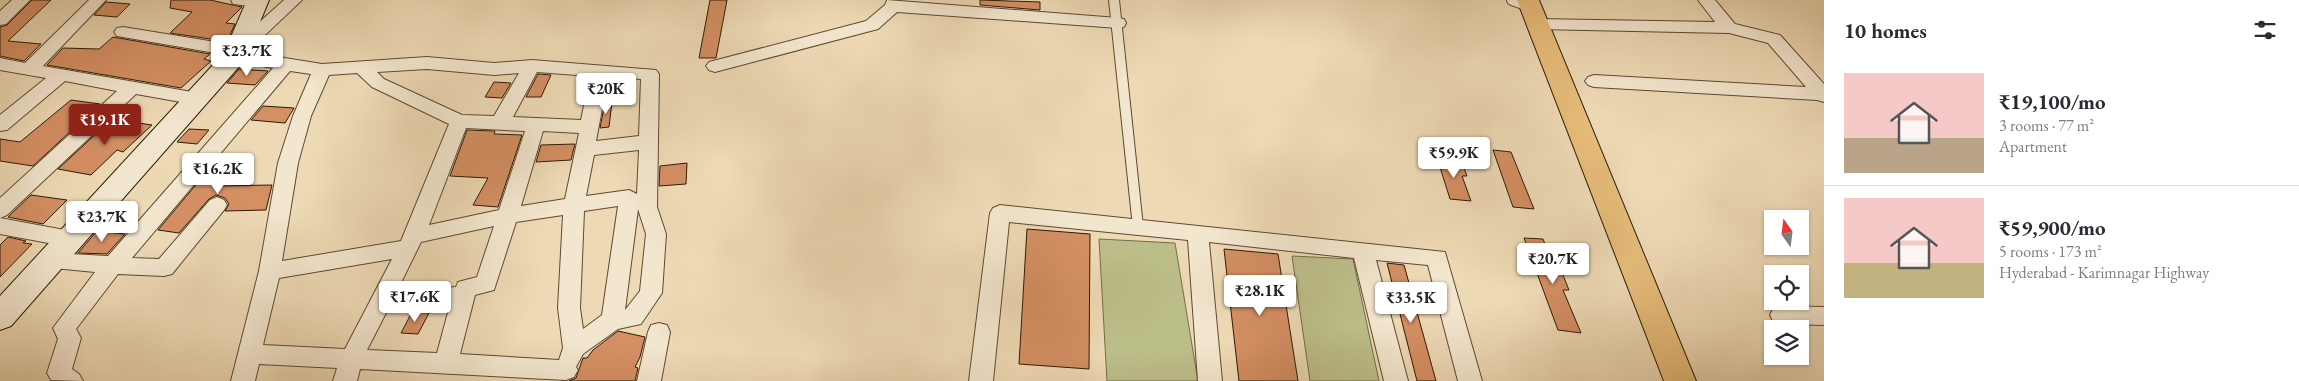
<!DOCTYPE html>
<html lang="en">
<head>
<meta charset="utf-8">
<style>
	body { margin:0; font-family:"EB Garamond",serif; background:#f7f7f7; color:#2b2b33; height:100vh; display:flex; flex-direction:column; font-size:19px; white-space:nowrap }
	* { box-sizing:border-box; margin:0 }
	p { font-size:16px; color:#7c7c81 }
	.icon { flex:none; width:28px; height:28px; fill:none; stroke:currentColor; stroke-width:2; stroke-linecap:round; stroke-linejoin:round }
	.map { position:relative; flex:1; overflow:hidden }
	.details { display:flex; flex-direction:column; background:#fff; width:475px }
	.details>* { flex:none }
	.needle { width:32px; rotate:346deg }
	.tools { position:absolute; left:1764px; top:210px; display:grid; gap:10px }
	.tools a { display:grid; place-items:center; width:45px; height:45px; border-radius:0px; background:#fff; box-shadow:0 1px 4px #0004; font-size:25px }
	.price { position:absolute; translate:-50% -42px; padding:0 11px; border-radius:5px; background:#fff; color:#222; font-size:16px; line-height:32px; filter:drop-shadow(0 1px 2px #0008) }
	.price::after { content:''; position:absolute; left:50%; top:30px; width:15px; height:11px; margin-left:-8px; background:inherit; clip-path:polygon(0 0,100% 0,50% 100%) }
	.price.on { background:#8f2418; color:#fff }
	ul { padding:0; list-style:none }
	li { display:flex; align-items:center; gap:15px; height:125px; padding:0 20px }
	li+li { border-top:1px solid #e1e1e2 }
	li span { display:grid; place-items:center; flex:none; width:140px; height:100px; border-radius:0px; color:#555 }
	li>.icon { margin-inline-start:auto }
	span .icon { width:60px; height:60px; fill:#fffc; stroke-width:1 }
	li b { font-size:21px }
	h2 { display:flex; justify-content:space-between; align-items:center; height:60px; padding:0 20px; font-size:21px }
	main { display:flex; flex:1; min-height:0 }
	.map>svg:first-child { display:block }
	.green { fill:#bcbe8a; stroke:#746c48 }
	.building { fill:#d48f63; stroke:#2c1b05 }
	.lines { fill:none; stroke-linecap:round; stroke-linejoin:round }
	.lane-casing { stroke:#5c4a31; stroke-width:12 }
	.street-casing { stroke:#5c4a31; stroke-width:2 }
	.secondary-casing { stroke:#2c1b05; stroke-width:2 }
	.primary-casing { stroke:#2c1b05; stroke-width:2 }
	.lane { stroke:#f3e6ce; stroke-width:10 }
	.street { fill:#f3e6ce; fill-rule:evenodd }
	.secondary { fill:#f3e6ce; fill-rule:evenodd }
	.primary { fill:#e6bc7a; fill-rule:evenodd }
</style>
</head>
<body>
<main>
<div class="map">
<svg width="1824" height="381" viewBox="0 0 1824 381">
	<rect width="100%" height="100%" fill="#edd9b4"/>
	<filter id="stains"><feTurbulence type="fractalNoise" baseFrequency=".004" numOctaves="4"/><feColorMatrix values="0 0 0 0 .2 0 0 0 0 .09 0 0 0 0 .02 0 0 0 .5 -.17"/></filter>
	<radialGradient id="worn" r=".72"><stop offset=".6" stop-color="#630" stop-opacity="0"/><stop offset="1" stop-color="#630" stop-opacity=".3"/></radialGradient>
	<path class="green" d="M1099 239 1175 243 1198 381H1107Z
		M1292 256 1353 259 1379 381H1310Z"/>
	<path class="building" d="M32 0H51L8 41 41 44 24 61 0 56V27L7 25Z
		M171 0H210L242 7 226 23 235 24 229 37 224 41 170 33 192 12 170 8Z
		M710 0H727L716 58H699Z
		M980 0 1040 2V10L980 5Z
		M106 2 130 4 117 17 94 15Z
		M113 37 210 54 204 59 211 61 181 88 47 65 63 48 99 49Z
		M239 69 268 71 255 85 227 83Z
		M538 74 551 75 541 97H526Z
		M494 82 511 83 502 98 485 97Z
		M71 100 100 104 33 166 0 161V139L20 142Z
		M605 102H612L609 127 600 128Z
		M263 106 294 108 285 123 251 120Z
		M112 119 152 125 123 152 117 150 91 175 58 169Z
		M189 129 209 130 197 144 177 142Z
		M467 130 495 131 494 134 522 135 498 207 473 205 488 178 450 176Z
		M575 144 571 160 536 162 541 145Z
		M1493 150 1511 152 1534 209 1513 207Z
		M221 155 244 159 219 186 272 185 266 210 225 211 229 204 225 198 216 195 209 199 179 233 158 230Z
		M1437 158 1461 160 1467 176H1462L1471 201 1450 199Z
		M687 163 686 184 659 186 660 166Z
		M31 195 67 200 43 224 8 217Z
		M1027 229 1090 234 1089 369 1019 364Z
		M97 231 125 234 107 254 78 253Z
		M8 237 26 241 23 243 32 244 0 277V245Z
		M1524 238 1543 239 1552 262 1558 263 1569 290H1563L1581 333 1558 330Z
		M1224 249 1278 254 1298 381H1239Z
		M1387 263 1404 265 1436 381H1417Z
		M412 312 429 313 418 334 401 333Z
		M618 331 645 337 640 357 635 367 638 368 635 381H569L576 378 583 358H587L593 350Z"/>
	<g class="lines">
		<defs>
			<path id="lane" d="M1114 0 1138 227
				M1512 0 1529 6"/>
			<path id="street" d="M12 0H30L6 24 0 25V11Z
				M89 0H106L43 66 198 93 204 95 207 99 204 103 198 105 136 94 7 215 0 218V198L117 91 65 81 7 130 0 131V115L46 78 0 70V58L25 63Z
				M231 0H265L266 2 264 6 258 7 233 4Z
				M284 0H302L247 52 322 64 427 57 494 63 532 60 656 70 659 74 657 207 666 234 662 293 641 324 618 329 583 354 576 367 578 370 574 377 566 380 360 369 357 381H333L337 368 259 364 255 381H231L259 271 278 163 293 116 311 74 290 71 132 258 159 259 210 200 217 197 224 200 227 205 224 210 172 274 164 276 118 274 76 329 81 338 72 369 79 374 83 381 51 380 47 373 58 339 53 328 95 272 43 267 40 261 43 255 51 253 108 256 273 68 229 60 227 55 123 37 117 36 114 32 117 28 123 27 234 45ZM427 69 494 75 519 73 494 116 462 115 384 79 377 72ZM537 72 590 76 581 120 513 117ZM357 73 372 87 449 124 401 241 282 261 298 163 311 116 329 75ZM608 77 641 79 639 136 596 141ZM466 128 525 131 499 210 429 225ZM543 131 579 133 565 199 521 206ZM639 150 637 194 629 190 586 196 594 155ZM618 206 602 315 583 329 580 308 584 211ZM638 209 646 234 640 291 625 310ZM563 215 558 308 563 348 559 360 460 354 475 295 494 290 516 222ZM494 226 477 277 458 282 456 287 396 293 421 242ZM392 259 345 349 263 345 279 278ZM450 305 437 353 367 350 387 311Z
				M887 0 1118 18 1124 19 1126 23 1124 27 1118 28 897 12 878 29 715 72 709 70 706 66 709 62 866 21 885 5Z
				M1698 0H1715L1735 24 1780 35 1824 84V102L1817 100 1594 87 1588 85 1585 81 1588 77 1594 75 1806 87 1768 43 1729 33 1537 29 1531 28 1529 24 1531 20 1537 19 1715 22Z
				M1000 205 1445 252 1482 381H1458L1428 265 1376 260 1408 381H1384L1354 258 1209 242 1222 381H1198L1188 240 1009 222 993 381H969L990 213 993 208Z
				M0 218 70 231 77 233 80 239 77 245 70 247 0 234Z
				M1781 306 1824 307V325L1781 324 1773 321 1770 315 1773 309Z
				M659 323 667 325 670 332 661 381H637L648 332 651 325Z"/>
			<path id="secondary" d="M247 0H269L244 61 11 326 0 330V296L224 53Z"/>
			<path id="primary" d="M1517 0H1539L1696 381H1664Z"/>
		</defs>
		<use href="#lane" class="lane-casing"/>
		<use href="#street" class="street-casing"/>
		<use href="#secondary" class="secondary-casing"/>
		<use href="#primary" class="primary-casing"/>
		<use href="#lane" class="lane"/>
		<use href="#street" class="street"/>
		<use href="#secondary" class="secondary"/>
		<use href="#primary" class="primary"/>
	</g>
	<rect width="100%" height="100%" filter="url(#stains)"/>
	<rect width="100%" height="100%" fill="url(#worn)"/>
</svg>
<div class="tools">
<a><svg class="needle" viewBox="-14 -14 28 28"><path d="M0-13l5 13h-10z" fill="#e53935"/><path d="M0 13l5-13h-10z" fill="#7c7c81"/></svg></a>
<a><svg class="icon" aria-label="locate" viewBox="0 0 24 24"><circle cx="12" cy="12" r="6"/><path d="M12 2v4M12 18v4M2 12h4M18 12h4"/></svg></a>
<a><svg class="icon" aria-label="layers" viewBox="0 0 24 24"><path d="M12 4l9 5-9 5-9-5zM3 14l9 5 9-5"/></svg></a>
</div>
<b class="price" style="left:247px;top:77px">₹23.7K</b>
<b class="price" style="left:606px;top:115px">₹20K</b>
<b class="price on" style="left:105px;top:146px">₹19.1K</b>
<b class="price" style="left:1454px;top:179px">₹59.9K</b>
<b class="price" style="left:218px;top:195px">₹16.2K</b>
<b class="price" style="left:102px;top:243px">₹23.7K</b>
<b class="price" style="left:1553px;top:285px">₹20.7K</b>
<b class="price" style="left:1260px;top:317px">₹28.1K</b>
<b class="price" style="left:415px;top:323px">₹17.6K</b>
<b class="price" style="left:1411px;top:324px">₹33.5K</b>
</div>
<section class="details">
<h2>10 homes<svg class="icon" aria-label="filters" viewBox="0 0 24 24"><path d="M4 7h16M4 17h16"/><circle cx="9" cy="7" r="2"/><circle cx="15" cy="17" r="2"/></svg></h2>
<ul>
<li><span style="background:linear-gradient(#f6c9c9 65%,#b9a48a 0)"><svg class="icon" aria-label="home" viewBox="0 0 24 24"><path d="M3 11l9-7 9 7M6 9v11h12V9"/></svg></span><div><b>₹19,100/mo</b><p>3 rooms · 77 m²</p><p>Apartment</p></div></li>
<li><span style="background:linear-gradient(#f6c9c9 65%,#c2b280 0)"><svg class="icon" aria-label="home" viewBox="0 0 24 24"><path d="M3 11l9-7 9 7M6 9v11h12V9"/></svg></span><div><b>₹59,900/mo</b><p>5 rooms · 173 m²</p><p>Hyderabad - Karimnagar Highway</p></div></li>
</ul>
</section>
</main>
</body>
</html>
